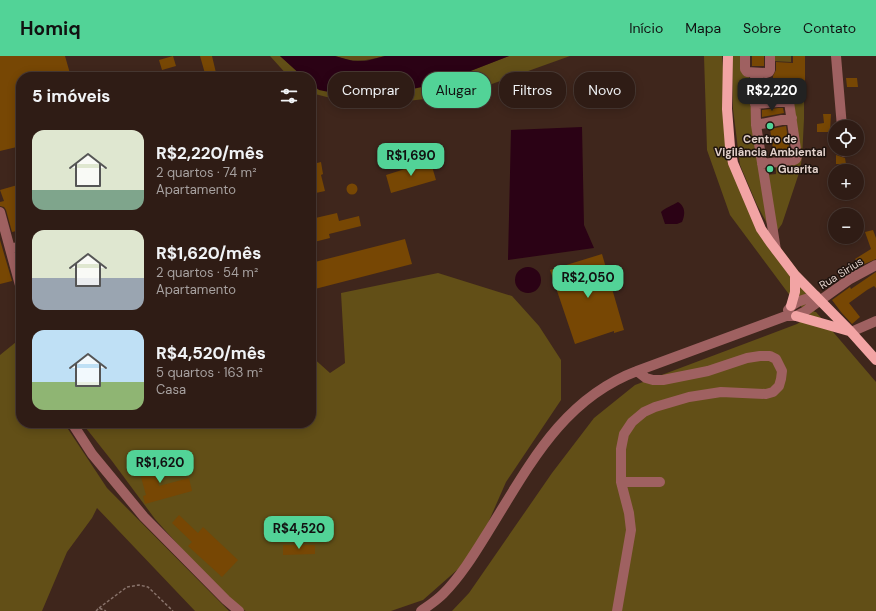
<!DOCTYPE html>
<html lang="pt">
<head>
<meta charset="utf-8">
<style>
	body { margin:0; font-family:"DM Sans",sans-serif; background:#3b2922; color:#f1f3f6; height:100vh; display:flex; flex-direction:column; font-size:15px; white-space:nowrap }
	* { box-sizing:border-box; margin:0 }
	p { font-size:13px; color:#a7a1a0 }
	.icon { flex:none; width:22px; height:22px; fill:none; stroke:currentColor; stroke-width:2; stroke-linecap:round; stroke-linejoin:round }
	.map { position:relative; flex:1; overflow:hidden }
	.drawer { position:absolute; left:16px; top:16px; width:300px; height:356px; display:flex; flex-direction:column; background:#2f1c15; border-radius:16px; box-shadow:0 2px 10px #0003,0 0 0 1px #4a3a34 }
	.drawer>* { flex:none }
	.top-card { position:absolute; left:328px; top:16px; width:380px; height:36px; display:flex; gap:8px }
	.buttons { position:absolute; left:828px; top:64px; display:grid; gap:8px }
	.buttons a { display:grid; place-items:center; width:36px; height:36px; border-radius:50%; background:#2f1c15; box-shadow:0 2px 10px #0003,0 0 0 1px #4a3a34; font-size:20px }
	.price { position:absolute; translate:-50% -34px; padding:0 9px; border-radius:8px; background:#52d397; color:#111; font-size:13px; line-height:26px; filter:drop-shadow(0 1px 2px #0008) }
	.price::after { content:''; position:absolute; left:50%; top:24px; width:12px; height:9px; margin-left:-6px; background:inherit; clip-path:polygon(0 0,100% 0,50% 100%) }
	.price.on { background:#222; color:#fff }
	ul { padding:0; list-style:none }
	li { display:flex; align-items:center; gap:12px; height:100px; padding:0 16px }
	li span { display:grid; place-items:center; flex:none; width:112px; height:80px; border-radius:12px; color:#555 }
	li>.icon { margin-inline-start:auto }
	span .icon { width:48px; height:48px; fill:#fffc; stroke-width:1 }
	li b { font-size:17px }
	h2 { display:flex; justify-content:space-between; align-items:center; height:48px; padding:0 16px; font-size:17px }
	.pill { padding:0 14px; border-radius:16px; background:#2f1c15; box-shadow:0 2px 10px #0003,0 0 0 1px #4a3a34; font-size:14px; line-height:36px }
	.pill.on { background:#52d397; color:#111 }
	header { display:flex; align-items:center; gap:24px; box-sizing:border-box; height:56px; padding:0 20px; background:#52d397; color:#111 }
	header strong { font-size:19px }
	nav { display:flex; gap:22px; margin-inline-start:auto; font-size:14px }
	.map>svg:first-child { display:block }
	.green { fill:#624f17 }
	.water { fill:#2b0215 }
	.building { fill:#774704 }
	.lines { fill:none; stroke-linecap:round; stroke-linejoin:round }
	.path { stroke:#88726a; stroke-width:1.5; stroke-dasharray:3 2; stroke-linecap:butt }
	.minor { stroke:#9f6161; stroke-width:10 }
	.major { stroke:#f2a4a4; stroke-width:10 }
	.poi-dot { fill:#52d397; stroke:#1e130e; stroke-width:1.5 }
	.labels { text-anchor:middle; stroke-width:3; stroke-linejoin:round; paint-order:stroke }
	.poi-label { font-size:11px; font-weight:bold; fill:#e1d0ca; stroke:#1e130e }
	.street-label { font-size:11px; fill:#e1d0ca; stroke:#1e130e }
</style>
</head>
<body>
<header>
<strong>Homiq</strong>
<nav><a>Início</a><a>Mapa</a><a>Sobre</a><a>Contato</a></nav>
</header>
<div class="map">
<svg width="876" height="555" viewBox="0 0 876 555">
	<rect width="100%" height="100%" fill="#3f261c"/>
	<path class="green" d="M270 0H280L304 21H289Z
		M335 0H385C366 5 353 7 335 0Z
		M509 0H570L461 39 362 50 311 37V27L437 28Z
		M704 0H722L730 91 755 158 820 244 814 256H816L876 326V555H452L469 537 552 417 594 362 635 329 797 268 810 259 791 241 730 159 707 94Z
		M732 0H742L749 18 752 65 770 173 757 149 740 109 733 53Z
		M773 0H791V6L773 5Z
		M804 34V63L802 102 800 114 782 168 777 175 767 119 776 118V109L796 107 791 44 760 47V36L763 35Z
		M438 217 512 240 539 270 561 304V344L506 426 474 499 423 544 391 555H246L233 550 155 463 112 405 82 367H311V300L330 317 345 307 341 237Z
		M21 282V367H64L107 432 229 555H195L97 452 92 462 67 496 42 555H0V299Z"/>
	<path class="water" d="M280 0H335L353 5H366L385 0H509L437 28 363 43 319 34 311 28V21H303Z
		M582 71 584 169 594 192 508 204 511 74Z
		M678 146C686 151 685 159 682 166L677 168H665L661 156C666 151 672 150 678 146Z
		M515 224a13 13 0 1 1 26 0a13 13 0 1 1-26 0Z"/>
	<path class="building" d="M0 0H65L71 21H21V90L0 95Z
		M173 0 176 10 162 14 159 4Z
		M200 0H212L217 21H206Z
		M752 0H764V10H752Z
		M793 0H805V33L773 34V20L776 14V6L793 7Z
		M846 22H857L858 31H847Z
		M778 52H783L784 57 762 61V54Z
		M823 58H831L830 76H817V68L824 67Z
		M786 70 790 98 774 100 770 73Z
		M311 93H313L317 107 321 106 323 118 321 119 325 135 311 138Z
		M836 99 845 102 846 108H836Z
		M415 106 423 109 431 107 436 124 391 137 386 119 405 113 409 108Z
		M346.5 133a5.5 5.5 0 1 1 11 0a5.5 5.5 0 1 1-11 0Z
		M21 128V174L12 176 6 154 4 151 0 150V146L4 145 0 134Z
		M337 157 339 165 359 160 361 170 329 178 330 182 314 186 311 174V163Z
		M873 174 876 182V203L860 210 855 203 871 193 865 176Z
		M405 183 412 208 311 234V207Z
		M0 184 12 225 0 228Z
		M602 198 624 274 614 277V275L575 288 550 214Z
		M876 216V232L874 230 867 234 849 247 860 261 852 268 841 256 832 244 850 231 851 233Z
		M153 403 159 430 189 422 192 435 145 448 143 440 146 439 137 407Z
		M179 459 198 477 203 471 238 504 222 521 188 490 192 486 172 467Z
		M283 489H315V498L283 499Z"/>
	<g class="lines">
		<path class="path" d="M99 552 127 531 139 529 148 531 173 555
			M96 555 99 552 106 555"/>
		<path class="minor" d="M745 0V13L747 16 766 17 769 16 770 14V0
			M836 0 842 71
			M755 17 756 69 776 194
			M755 48 778 46H789L797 100 796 103 794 104 762 108
			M756 69 792 62
			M844 93V96
			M0 156 21 233
			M10 193 21 190
			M788 254C794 245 806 243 816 240
			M851 276 876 265
			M72 367 92 398 144 461 226 544 239 555
			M621 426H660
			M421 555C428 550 436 545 443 538 460 521 473 500 486 479 527 414 560 344 637 315L786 260H796L804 256 850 223 876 209
			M617 555 631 474 629 457 621 426V393L624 378 632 366 644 356 655 351 689 341 721 336 766 338 773 336 779 330 781 323 782 315 776 303 770 300H760L747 302 708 315 663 324H653L646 322 637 315"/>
		<path class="major" d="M728 0 727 53 730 91 733 107 761 173 770 186 795 219 851 276 876 304
			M791 250 795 236V219
			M796 260 849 275"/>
	</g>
	<g class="poi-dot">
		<circle cx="770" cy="70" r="4"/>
		<circle cx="770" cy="113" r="4"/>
	</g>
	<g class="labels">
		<g class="poi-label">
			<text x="770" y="87">Centro de<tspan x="770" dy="13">Vigilância Ambiental</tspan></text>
			<text x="778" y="117" text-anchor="start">Guarita</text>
		</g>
		<g class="street-label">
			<text transform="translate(841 217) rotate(-32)" y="4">Rua Sirius</text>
		</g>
	</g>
</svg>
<div class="buttons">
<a><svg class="icon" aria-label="locate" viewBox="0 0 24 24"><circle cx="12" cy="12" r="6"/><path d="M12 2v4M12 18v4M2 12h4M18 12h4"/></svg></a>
<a>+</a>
<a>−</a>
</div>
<b class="price on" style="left:772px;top:56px">R$2,220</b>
<b class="price" style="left:411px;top:121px">R$1,690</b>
<b class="price" style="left:588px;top:243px">R$2,050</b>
<b class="price" style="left:160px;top:428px">R$1,620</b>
<b class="price" style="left:299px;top:494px">R$4,520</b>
<div class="top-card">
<a class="pill">Comprar</a>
<a class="pill on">Alugar</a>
<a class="pill">Filtros</a>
<a class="pill">Novo</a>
</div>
<section class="drawer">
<h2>5 imóveis<svg class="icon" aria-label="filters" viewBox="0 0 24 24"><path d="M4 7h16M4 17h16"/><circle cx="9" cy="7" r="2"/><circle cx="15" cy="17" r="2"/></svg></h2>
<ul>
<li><span style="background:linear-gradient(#dfe7d0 75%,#7fa58c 0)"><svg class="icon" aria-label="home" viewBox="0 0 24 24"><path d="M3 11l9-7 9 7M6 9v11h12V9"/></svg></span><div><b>R$2,220/mês</b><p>2 quartos · 74 m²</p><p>Apartamento</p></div></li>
<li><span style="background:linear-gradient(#dfe7d0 60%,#9aa5b1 0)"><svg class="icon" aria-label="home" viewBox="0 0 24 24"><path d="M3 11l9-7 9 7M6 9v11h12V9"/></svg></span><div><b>R$1,620/mês</b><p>2 quartos · 54 m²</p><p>Apartamento</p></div></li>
<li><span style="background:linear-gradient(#bfe0f5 65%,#8fb573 0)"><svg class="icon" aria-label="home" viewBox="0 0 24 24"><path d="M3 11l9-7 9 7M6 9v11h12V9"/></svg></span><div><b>R$4,520/mês</b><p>5 quartos · 163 m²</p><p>Casa</p></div></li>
</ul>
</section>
</div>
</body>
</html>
